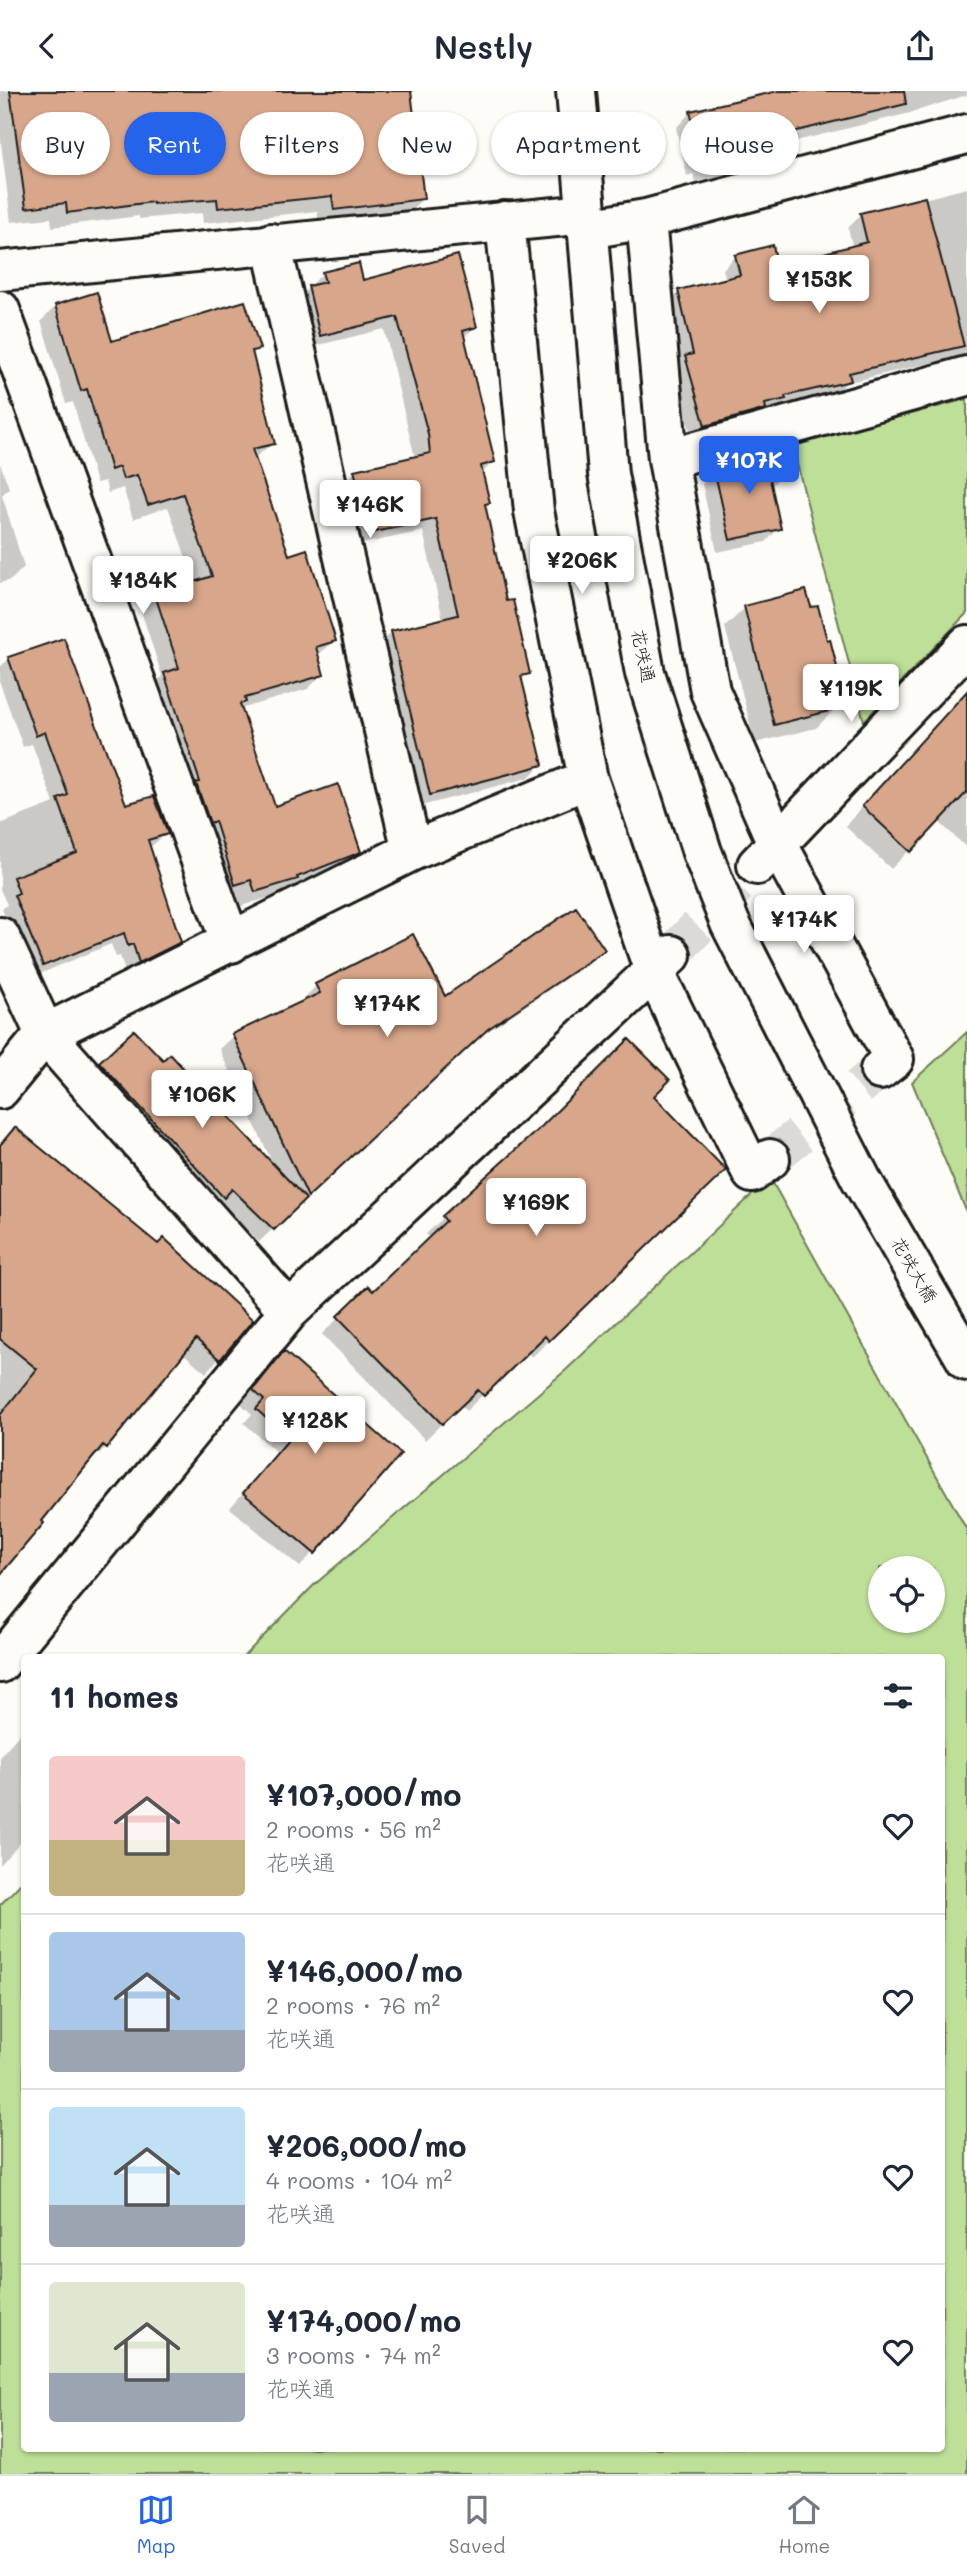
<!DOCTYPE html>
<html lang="en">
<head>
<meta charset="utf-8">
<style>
	body { margin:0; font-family:Mali,"Klee One",sans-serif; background:#f2f2f3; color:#1f2937; height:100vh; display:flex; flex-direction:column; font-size:26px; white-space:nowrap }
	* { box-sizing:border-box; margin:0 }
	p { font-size:23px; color:#747a83 }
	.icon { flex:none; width:38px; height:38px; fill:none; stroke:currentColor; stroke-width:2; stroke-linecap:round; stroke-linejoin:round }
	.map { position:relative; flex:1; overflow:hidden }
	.side { position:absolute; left:21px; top:1563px; width:924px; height:798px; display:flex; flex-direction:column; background:#fff; border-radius:7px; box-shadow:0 2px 5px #0004 }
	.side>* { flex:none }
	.banner { position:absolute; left:21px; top:21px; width:926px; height:63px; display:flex; gap:14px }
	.controls { position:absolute; left:868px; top:1465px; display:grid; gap:14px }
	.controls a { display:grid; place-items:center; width:77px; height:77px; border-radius:50%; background:#fff; box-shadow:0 2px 5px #0004; font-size:35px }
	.price { position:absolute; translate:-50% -60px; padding:0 16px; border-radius:7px; background:#fff; color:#222; font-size:23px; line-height:46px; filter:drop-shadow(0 2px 4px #0008) }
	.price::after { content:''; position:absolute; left:50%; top:42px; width:21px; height:16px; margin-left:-10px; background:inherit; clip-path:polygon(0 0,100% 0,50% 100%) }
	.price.selected { background:#2563eb; color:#fff }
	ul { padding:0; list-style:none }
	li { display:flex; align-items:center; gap:21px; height:175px; padding:0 28px }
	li+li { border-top:2px solid #e0e1e3 }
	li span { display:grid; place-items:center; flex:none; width:196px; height:140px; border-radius:7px; color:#555 }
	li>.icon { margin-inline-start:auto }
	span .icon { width:84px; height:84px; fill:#fffc; stroke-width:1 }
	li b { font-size:30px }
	h2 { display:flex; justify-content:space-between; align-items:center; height:84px; padding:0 28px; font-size:30px }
	.pill { padding:0 24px; border-radius:32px; background:#fff; box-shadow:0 2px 5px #0004; font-size:24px; line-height:63px }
	.pill.selected { background:#2563eb; color:#fff }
	header { display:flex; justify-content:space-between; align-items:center; height:91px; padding:0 28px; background:#fff; font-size:32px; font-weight:600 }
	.dock { display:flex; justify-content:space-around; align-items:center; height:98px; border-top:2px solid #e0e1e3; background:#fff; font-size:19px; color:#747a83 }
	.dock a { display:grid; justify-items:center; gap:4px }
	.dock .selected { color:#2563eb }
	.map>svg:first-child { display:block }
	.green { fill:#bedf98; stroke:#6d7e5a; stroke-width:2; fill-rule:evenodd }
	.shadow { fill:#0003 }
	.building { fill:#d8a68a; stroke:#1c1c1c; stroke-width:2 }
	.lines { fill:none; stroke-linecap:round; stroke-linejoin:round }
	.minor-tunnel { stroke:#dbdad6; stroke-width:38; stroke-dasharray:38 19; stroke-linecap:butt }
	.minor-casing { stroke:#1c1c1c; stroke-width:44 }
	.minor { stroke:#fdfcf7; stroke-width:38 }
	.labels { text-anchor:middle; stroke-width:6; stroke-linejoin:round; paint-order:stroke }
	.street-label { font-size:18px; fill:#1c1c1c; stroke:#fdfcf7 }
</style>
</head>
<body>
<header><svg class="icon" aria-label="back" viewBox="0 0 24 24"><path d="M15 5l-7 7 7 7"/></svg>Nestly<svg class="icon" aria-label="share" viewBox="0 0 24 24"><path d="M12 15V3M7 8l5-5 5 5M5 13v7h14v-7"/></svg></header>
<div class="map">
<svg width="967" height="2383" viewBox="0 0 967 2383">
	<rect width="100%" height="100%" fill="#fdfcf7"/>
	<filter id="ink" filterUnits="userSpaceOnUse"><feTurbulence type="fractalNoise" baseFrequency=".0143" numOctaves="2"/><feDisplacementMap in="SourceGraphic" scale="14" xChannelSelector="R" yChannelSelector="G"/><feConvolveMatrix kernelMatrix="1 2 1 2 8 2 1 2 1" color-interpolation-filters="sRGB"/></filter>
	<g filter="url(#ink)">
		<path class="green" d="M967 308V522L864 630 792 354Z
			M967 941V1122L912 991Z
			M770 1087 967 1439V2383H0V1814L24 1789V2357H942V1566H243L314 1494 566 1279ZM880 1477H933V1530H880Z"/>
		<path class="shadow" d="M0 0H410L423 107 407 123 319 134 317 120 203 132 202 122 139 128V125L52 136 51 127 11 131 0 44Z
			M785 0H967V4L910 22 788 52V58L773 73 695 91 693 83 687 85 676 37 690 22Z
			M967 97V263L846 292 836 302 776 316 771 320 692 347 673 280 680 273 666 213 679 200 726 189 723 178 736 165 776 176 853 157 848 137 861 124Z
			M323 182 362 191 475 236 463 247 493 371 481 383 488 411 484 415 505 513 528 582 521 590 541 674 528 687 417 716 379 555 392 541 443 529 423 440 357 454 342 394 355 381 415 367 384 238 307 257 296 210Z
			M56 215 111 252 258 257 251 264 273 352 253 368 288 466 334 550 317 565 322 583 308 598 240 618 274 717 359 761 344 775 286 798 281 803 241 815 237 803 221 808 150 598 162 585 141 520 156 505 195 492 168 416 133 428 123 397 108 402 105 390 96 392 73 311 66 313 41 230Z
			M0 372 9 397 2 404 24 476 11 489 0 492Z
			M715 379 780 386 770 396 779 437 766 451 717 461 702 393Z
			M745 517 841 599 833 608 835 618 816 637 755 652 725 536Z
			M9 568 125 715 166 743 149 757 179 850 167 863 126 883 120 865 116 866 111 853 30 887 2 818 7 814 0 798V733L54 712 32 653 23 656 0 592V576Z
			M967 603V757L938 730 891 778 845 735Z
			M603 858 589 872 472 951 259 1151 87 986 134 941 274 1075 219 958 233 945 304 911 303 908 316 895 445 908Z
			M651 1005 724 1079 532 1266 527 1261 466 1320 461 1314 425 1349 322 1243 368 1198 373 1203 430 1147 426 1143 443 1127 543 1037Z
			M0 1054 251 1229 206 1282 183 1262 106 1356 92 1369 90 1367 0 1484Z
			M284 1263 399 1364 300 1476 230 1417 277 1362 244 1332 252 1323 241 1313Z
			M24 1638V1748L0 1774V1665Z"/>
		<path class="building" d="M10 0H411L424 108 334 119 332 105 218 117 217 108 153 113V111L67 122 66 112 26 117Z
			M778 0H904L906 13 793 41 794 47 787 49 790 59 709 77 707 70 702 71 690 20Z
			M925 106 964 255 849 282 851 290 785 305 786 308 765 313 766 318 705 335 685 265 693 263 678 199 740 184 735 164 773 154 777 174 867 151 860 122Z
			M458 164 477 236 463 240 495 371 481 375 490 412 485 413 506 510 513 509 530 583 521 585 543 674 430 704 391 540 458 524 436 428 370 442 354 379 430 362 428 343 397 226 320 245 308 195 325 191 322 181 359 172 363 189Z
			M97 201 112 250 245 210 260 258 252 260 275 353 252 358 289 464 307 458 336 550 316 556 324 584 245 607 246 611 240 613 275 715 338 693 361 761 297 786 298 788 255 801 251 789 235 794 215 730 210 732 196 692 200 691 164 582 179 577 155 504 212 485 183 403 148 414 137 384 123 388 119 376 111 379 87 298 81 300 55 214Z
			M776 361 782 386 770 388 781 438 730 449 714 378Z
			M806 499 811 516 818 515 827 549 830 548 843 600 833 602 837 618 774 634 744 515Z
			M64 547 126 713 154 705 168 743 148 749 181 851 139 872 133 853 128 855 124 842 43 875 14 804 19 802 13 786 77 762 58 708 68 704 45 641 36 645 8 566Z
			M967 600V701L911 761 862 715Z
			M576 816 605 859 488 938 308 1106 232 943 320 902 315 893 413 843 445 905Z
			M134 939 163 969 170 963 306 1108 274 1139 232 1098 224 1107 99 971Z
			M629 948 670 989 654 1005 726 1079 549 1250 545 1245 484 1305 478 1299 442 1333 337 1225 368 1195 373 1200 446 1130 442 1125 542 1035Z
			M15 1036 158 1153 164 1147 253 1229 220 1269 196 1248 107 1357 103 1354 42 1430 44 1432 0 1484V1324L37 1278 0 1248V1054Z
			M284 1260 401 1363 315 1463 243 1402 289 1348 256 1318 264 1309 253 1299Z"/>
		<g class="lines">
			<path class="minor-tunnel" d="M672 863 757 774
				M770 1068 880 979"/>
			<defs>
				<path id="minor" d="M576 0 608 383 645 582 702 761 730 832 861 1088 967 1270
					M646 128 668 368 710 600 777 752 894 968 880 979
					M505 130 534 420 588 688 654 880 752 1082 770 1068
					M588 138 646 128 967 43
					M271 152 412 760
					M0 180 587 123
					M0 219 231 852
					M668 368 967 285
					M757 774 967 554
					M0 846 45 943 289 1220
					M0 998 45 943 412 760 588 688
					M0 1572 289 1220 671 864"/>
			</defs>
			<use href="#minor" class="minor-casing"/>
			<use href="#minor" class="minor"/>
		</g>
	</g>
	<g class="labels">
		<g class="street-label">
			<text transform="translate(643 565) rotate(78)" y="6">花咲通</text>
			<text transform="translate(914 1179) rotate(60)" y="6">花咲大橋</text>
		</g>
	</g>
</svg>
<div class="controls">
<a><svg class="icon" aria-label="locate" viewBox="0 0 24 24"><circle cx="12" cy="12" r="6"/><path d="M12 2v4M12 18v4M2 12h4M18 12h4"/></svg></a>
</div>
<b class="price" style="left:819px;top:224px">¥153K</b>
<b class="price selected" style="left:749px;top:405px">¥107K</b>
<b class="price" style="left:370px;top:449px">¥146K</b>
<b class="price" style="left:582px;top:505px">¥206K</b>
<b class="price" style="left:143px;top:525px">¥184K</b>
<b class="price" style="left:851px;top:633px">¥119K</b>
<b class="price" style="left:804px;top:864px">¥174K</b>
<b class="price" style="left:387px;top:948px">¥174K</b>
<b class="price" style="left:202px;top:1039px">¥106K</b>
<b class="price" style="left:536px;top:1147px">¥169K</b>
<b class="price" style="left:315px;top:1365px">¥128K</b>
<div class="banner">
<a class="pill">Buy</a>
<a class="pill selected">Rent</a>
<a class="pill">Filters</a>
<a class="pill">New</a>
<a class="pill">Apartment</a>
<a class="pill">House</a>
</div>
<section class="side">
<h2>11 homes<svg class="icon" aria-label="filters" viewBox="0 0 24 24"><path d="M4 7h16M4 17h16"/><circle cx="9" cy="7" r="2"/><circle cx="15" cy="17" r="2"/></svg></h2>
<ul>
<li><span style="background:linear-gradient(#f6c9c9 60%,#c2b280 0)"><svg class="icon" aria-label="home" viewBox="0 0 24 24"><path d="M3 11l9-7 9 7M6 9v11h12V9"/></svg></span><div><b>¥107,000/mo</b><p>2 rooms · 56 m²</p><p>花咲通</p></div><svg class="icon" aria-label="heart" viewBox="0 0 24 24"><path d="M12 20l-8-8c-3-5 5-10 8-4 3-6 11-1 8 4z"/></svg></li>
<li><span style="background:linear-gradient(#a9c7e8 70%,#9aa5b1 0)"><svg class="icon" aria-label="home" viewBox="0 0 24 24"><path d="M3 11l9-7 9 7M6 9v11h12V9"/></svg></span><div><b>¥146,000/mo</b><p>2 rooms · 76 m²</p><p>花咲通</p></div><svg class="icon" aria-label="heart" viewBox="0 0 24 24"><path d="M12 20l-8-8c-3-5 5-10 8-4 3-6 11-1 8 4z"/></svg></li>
<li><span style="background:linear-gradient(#bfe0f5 70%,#9aa5b1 0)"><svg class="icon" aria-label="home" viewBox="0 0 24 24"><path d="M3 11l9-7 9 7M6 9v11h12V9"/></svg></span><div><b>¥206,000/mo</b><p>4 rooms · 104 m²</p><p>花咲通</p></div><svg class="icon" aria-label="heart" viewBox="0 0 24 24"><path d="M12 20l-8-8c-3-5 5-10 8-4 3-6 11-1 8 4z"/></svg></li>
<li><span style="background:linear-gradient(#dfe7d0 65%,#9aa5b1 0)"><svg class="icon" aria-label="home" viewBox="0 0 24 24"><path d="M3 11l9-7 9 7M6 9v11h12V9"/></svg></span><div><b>¥174,000/mo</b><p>3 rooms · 74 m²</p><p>花咲通</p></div><svg class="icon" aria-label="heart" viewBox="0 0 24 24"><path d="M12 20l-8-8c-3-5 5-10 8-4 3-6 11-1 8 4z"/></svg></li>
</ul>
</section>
</div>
<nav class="dock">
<a class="selected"><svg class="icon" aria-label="map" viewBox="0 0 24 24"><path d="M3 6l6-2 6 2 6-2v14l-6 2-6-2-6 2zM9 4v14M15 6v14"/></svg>Map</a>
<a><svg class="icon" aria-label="saved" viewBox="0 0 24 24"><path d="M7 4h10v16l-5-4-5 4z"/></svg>Saved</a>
<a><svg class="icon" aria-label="home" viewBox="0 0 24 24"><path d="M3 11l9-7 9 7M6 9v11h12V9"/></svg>Home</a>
</nav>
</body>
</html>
